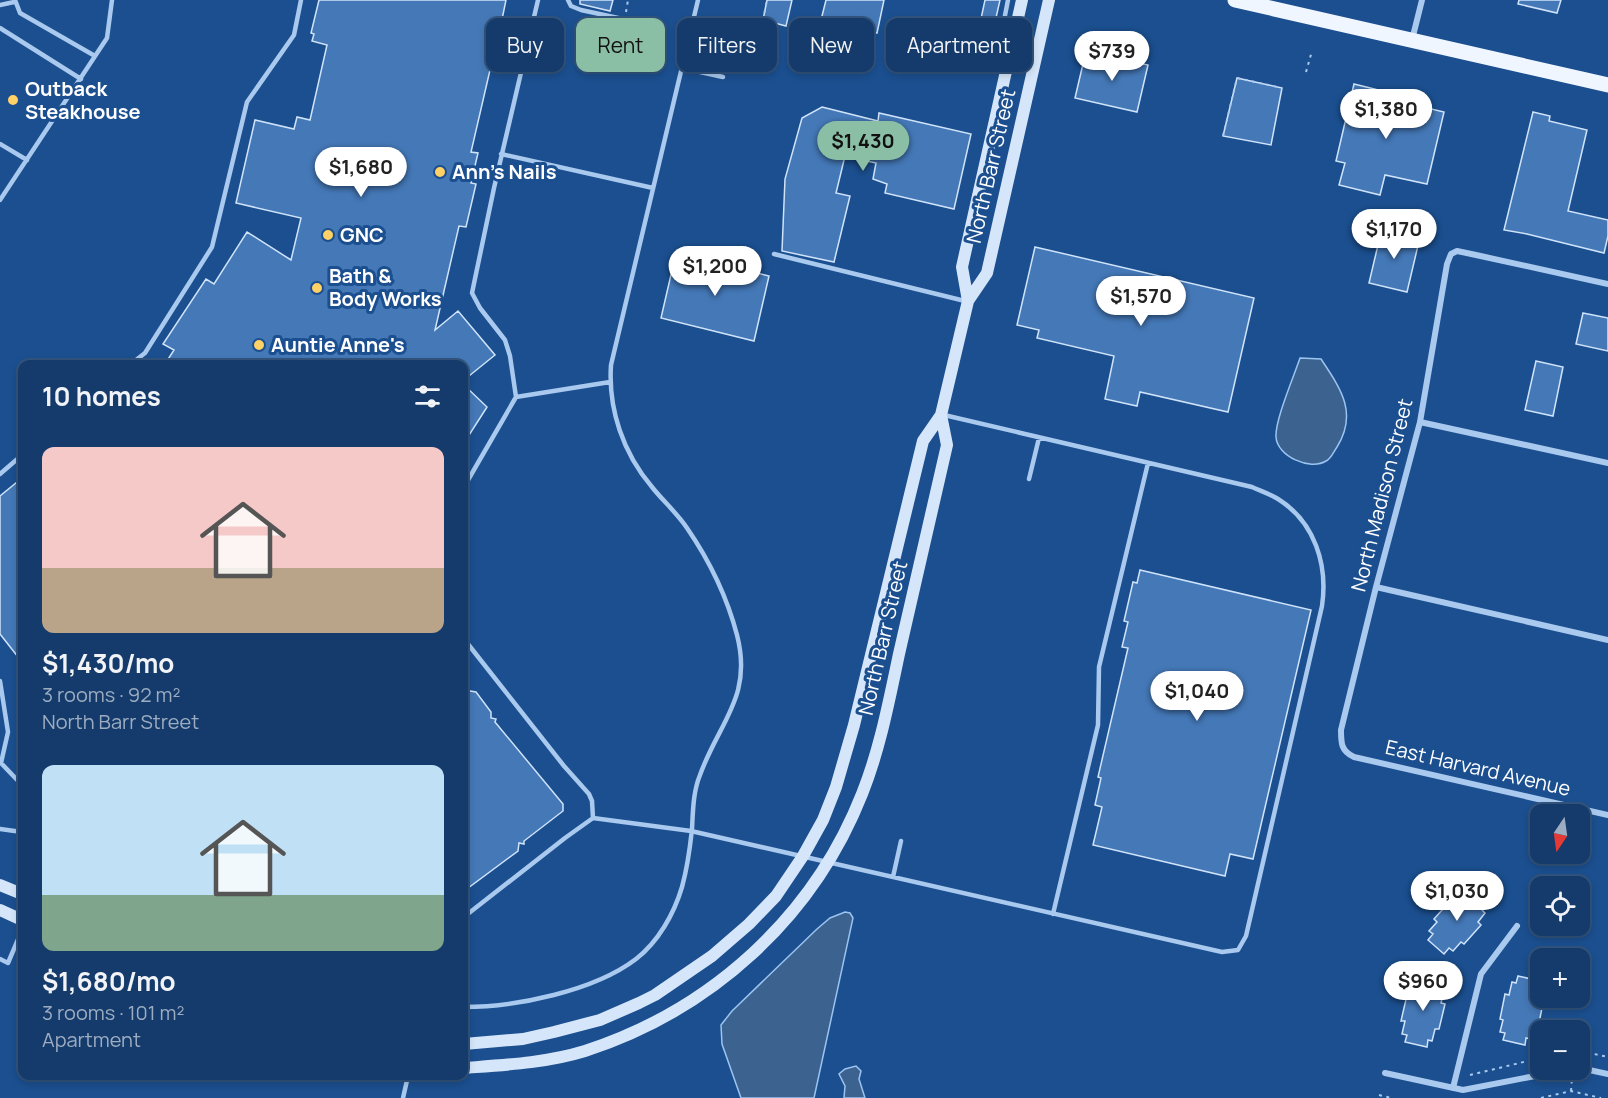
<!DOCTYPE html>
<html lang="en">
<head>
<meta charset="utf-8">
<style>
	body { margin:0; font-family:Manrope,sans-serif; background:#1d4271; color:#f1f3f6; height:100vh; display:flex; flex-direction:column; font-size:22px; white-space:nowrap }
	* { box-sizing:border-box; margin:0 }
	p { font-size:20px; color:#9dadc1 }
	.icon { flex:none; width:33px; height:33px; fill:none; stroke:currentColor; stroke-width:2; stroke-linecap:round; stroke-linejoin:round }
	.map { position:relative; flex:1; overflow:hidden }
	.side { position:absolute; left:18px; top:360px; width:450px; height:720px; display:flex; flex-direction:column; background:#143b6b; border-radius:12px; box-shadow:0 3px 9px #0003,0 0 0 2px #33557e }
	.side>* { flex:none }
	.banner { position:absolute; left:486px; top:18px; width:570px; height:54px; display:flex; gap:12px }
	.needle { width:39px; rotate:193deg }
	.buttons { position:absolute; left:1530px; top:804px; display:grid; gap:12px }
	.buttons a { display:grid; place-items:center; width:60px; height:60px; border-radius:12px; background:#143b6b; box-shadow:0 3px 9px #0003,0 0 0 2px #33557e; font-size:30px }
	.price { position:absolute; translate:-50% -51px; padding:0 14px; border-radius:21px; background:#fff; color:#222; font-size:20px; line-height:39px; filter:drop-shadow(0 2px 3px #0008) }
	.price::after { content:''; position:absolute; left:50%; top:36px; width:18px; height:14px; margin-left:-9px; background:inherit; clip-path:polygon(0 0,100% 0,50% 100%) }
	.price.on { background:#8abfa5; color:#111 }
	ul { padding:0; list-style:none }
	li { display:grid; align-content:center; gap:12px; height:318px; padding:0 24px }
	li span { display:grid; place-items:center; height:186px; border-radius:12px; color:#555 }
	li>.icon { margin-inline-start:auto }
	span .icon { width:108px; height:108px; fill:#fffc; stroke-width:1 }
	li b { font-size:26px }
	h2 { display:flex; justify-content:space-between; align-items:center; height:72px; padding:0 24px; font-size:26px }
	.tag { padding:0 21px; border-radius:12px; background:#143b6b; box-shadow:0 3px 9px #0003,0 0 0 2px #33557e; font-size:21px; line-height:54px }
	.tag.on { background:#8abfa5; color:#111 }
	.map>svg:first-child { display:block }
	.water { fill:#3c6290; stroke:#9cc4f0; stroke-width:1.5 }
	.building { fill:#4478b7; stroke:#cfe3fa; stroke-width:1.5 }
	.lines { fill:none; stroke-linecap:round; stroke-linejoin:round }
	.path { stroke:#a9c9ee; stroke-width:2; stroke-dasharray:3 4.5; stroke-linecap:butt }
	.lane { stroke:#a9c9ee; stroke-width:4.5 }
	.street { stroke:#a9c9ee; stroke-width:6 }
	.secondary { stroke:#d6e6fa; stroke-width:12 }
	.primary { stroke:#f0f6ff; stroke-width:15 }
	.poi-dot { fill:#ffd166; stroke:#1b4f8f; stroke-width:2 }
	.labels { text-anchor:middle; stroke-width:6; stroke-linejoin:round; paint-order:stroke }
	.poi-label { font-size:20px; font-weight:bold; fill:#fff; stroke:#1b4f8f; text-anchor:start }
	.street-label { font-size:20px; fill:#fff; stroke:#1b4f8f }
</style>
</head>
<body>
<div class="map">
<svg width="1608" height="1098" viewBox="0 0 1608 1098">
	<rect width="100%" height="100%" fill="#1b4f8f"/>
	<path class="water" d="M1300 358 1321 359C1341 389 1358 413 1337 447 1334 451 1331 459 1326 461 1310 471 1277 456 1276 437 1275 420 1294 376 1300 358Z
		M845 912 850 913 853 918 814 1098H741L722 1044 721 1025 732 1011 817 929 830 918Z
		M856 1066 861 1071 859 1079 865 1098H844L845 1086 839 1074 845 1069Z"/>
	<path class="building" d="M319 0H506L500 29 519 34 514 57 500 54 496 72 490 70 471 152 478 153 471 183 476 184 466 227 459 226 435 330 458 311 495 355 464 380V364H165L174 350 163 344 206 279 214 284 247 232 291 260 301 218 236 203 255 120 294 129 297 117 310 120 327 45 312 41 314 34 311 33Z
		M580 0H613L610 11 580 4Z
		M767 0H792L786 26 763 20Z
		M826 0H884L877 33 821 20Z
		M985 0H1000L993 31 979 28Z
		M1519 0H1561L1557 13 1518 4Z
		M1086 51 1148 65 1137 112 1075 98Z
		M1237 78 1282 88 1271 145 1223 136Z
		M1354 84 1403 96 1402 102 1444 112 1427 184 1385 175 1380 195 1339 185 1345 163 1336 161Z
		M822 107 878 121 879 113 971 134 954 209 885 193 887 184 873 179 876 163 845 156 836 193 850 196 834 262 782 251 785 179 802 118Z
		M1533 112 1550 116 1549 121 1587 130 1568 211 1608 220V236L1604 253 1527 234 1504 230Z
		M1382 228 1420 237 1407 292 1369 283Z
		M1035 247 1254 298 1228 412 1140 392 1137 406 1105 399 1114 356 1037 338 1039 330 1017 325Z
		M676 253 769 276 754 341 661 318Z
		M1583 313 1608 318V351L1576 344Z
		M1536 361 1563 367 1553 416 1525 410Z
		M464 385 487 407 464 443Z
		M22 478V662L0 634V496Z
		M1140 570 1311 610 1253 859 1230 854 1225 876 1093 845 1102 807 1095 805 1101 778 1098 777 1128 648 1122 647 1128 622 1124 621 1133 582 1137 583Z
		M464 690 476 692 491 712V718L496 719 495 722 563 804V811L524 841V844L519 843 518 851 464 891Z
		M1470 891 1486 905 1482 910 1485 913 1478 922 1481 925 1464 944 1461 942 1453 951 1449 948 1444 954 1428 940 1433 934 1429 931 1437 922 1434 919 1452 899 1455 901 1462 893 1465 896Z
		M1518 976 1540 981 1538 988 1540 989V1002L1543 1003 1538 1028 1534 1027 1531 1039 1526 1038 1525 1045 1503 1040 1505 1033 1500 1032 1503 1020 1500 1019 1505 994 1509 995 1512 982 1516 983Z
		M1420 978 1441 983 1440 990 1444 991 1441 1003 1445 1004 1439 1029H1435L1432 1041 1428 1040 1427 1047 1405 1042 1407 1035 1402 1034 1405 1021H1401L1407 995 1411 996 1414 984 1418 985Z"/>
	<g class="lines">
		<path class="path" d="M626 12 628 0
			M763 20 767 0
			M1306 72 1312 51
			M1223 136 1237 78 1282 88
			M1580 1051 1608 1057
			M1470 1075 1540 1058
			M1571 1091 1572 1078
			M1379 1095 1392 1098
			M1541 1098 1571 1091 1601 1098"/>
		<path class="lane" d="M15 0 20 13 95 56
			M568 0 571 6 581 10 646 24
			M0 5 14 2
			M0 28 81 79
			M946 43C958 46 971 51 983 51 1001 52 1005 14 1008 0
			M682 68 723 77
			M0 144 27 160
			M501 154 653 188
			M0 200 107 38 112 0
			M774 254 965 301
			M131 364 145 353 212 247 247 102 294 35 301 0
			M516 397 610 382
			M0 474 22 455
			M1029 479 1039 438
			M464 487 516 397 510 356 505 340 480 308 472 293 494 188 538 0
			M464 639 564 766 589 794 592 801 593 818
			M0 681 8 732 1 763 22 785
			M0 829 22 832
			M893 877 901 841
			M1053 914 1098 725 1099 667 1148 463
			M464 915 469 913 565 838 593 818 691 831 1222 952 1238 950 1246 936 1322 606C1328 565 1315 522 1278 499 1270 494 1261 491 1252 487L944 415
			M0 959 8 963 22 930
			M464 1007C516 1007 594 991 636 959 658 942 674 914 682 887 687 869 690 848 692 829 693 811 693 792 700 775 719 722 753 697 737 635 727 597 709 560 687 528 677 513 663 501 652 487 623 453 608 409 611 365L698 0
			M403 1098 408 1076"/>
		<path class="street" d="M1412 40 1422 0
			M1608 284 1476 255 1457 251 1451 254 1447 264 1420 422 1376 587 1341 730C1341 743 1341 751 1354 757L1608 815
			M1420 422 1608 463
			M1376 587 1608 640
			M1580 1068 1608 1074
			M1385 1073 1463 1090 1566 1070
			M1453 1088 1481 974 1517 926"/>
		<path class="secondary" d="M968 301 962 267 1022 0
			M0 885 22 894
			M0 910 22 920
			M464 1044 523 1039 554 1032 600 1020 639 1003 655 995 712 956 749 924 776 896 803 856 823 820 836 787 854 725 923 441 941 415 968 301 987 273 1049 0
			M464 1068C504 1065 546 1063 585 1051 711 1010 813 918 862 794 880 749 889 701 899 654 915 584 931 515 947 445L941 415"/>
		<path class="primary" d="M1235 0 1608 85"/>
	</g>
	<g class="poi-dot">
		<circle cx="13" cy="100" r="6"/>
		<circle cx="440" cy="172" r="6"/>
		<circle cx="328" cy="235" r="6"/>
		<circle cx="317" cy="288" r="6"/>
		<circle cx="259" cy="345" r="6"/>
	</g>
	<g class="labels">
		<g class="poi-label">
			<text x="25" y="96">Outback<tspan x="25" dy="23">Steakhouse</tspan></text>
			<text x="452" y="179">Ann's Nails</text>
			<text x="340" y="242">GNC</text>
			<text x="329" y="283">Bath &amp;<tspan x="329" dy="23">Body Works</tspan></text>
			<text x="271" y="352">Auntie Anne's</text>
		</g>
		<g class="street-label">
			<text transform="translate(991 166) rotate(-77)" y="7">North Barr Street</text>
			<text transform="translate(1382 495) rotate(-76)" y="7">North Madison Street</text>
			<text transform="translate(883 638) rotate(-77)" y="7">North Barr Street</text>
			<text transform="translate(1478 768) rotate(13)" y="7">East Harvard Avenue</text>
		</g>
	</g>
</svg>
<div class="buttons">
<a><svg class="needle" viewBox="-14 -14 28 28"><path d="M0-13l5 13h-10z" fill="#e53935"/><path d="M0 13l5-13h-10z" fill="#9dadc1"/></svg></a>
<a><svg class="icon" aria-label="locate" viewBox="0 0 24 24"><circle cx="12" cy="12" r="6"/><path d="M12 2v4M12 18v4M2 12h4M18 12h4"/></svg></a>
<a>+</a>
<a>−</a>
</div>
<b class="price" style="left:1112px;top:82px">$739</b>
<b class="price" style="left:1386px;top:140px">$1,380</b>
<b class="price on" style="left:863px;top:172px">$1,430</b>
<b class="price" style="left:361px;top:198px">$1,680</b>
<b class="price" style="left:1394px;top:260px">$1,170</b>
<b class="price" style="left:715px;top:297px">$1,200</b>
<b class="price" style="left:1141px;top:327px">$1,570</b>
<b class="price" style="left:1197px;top:722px">$1,040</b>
<b class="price" style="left:1457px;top:922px">$1,030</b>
<b class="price" style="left:1423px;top:1012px">$960</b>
<div class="banner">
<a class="tag">Buy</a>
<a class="tag on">Rent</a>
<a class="tag">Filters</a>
<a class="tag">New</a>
<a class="tag">Apartment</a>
</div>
<section class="side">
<h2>10 homes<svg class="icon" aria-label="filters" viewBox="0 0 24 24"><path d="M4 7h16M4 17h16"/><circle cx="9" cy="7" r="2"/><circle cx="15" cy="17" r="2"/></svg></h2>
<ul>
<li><span style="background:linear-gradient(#f6c9c9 65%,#b9a48a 0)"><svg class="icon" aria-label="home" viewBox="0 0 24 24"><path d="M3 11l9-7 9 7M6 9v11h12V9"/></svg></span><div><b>$1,430/mo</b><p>3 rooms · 92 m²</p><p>North Barr Street</p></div></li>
<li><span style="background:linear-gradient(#bfe0f5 70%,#7fa58c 0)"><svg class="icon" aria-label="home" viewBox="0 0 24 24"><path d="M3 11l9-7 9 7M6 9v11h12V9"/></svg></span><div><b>$1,680/mo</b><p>3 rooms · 101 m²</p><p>Apartment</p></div></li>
</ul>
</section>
</div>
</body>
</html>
